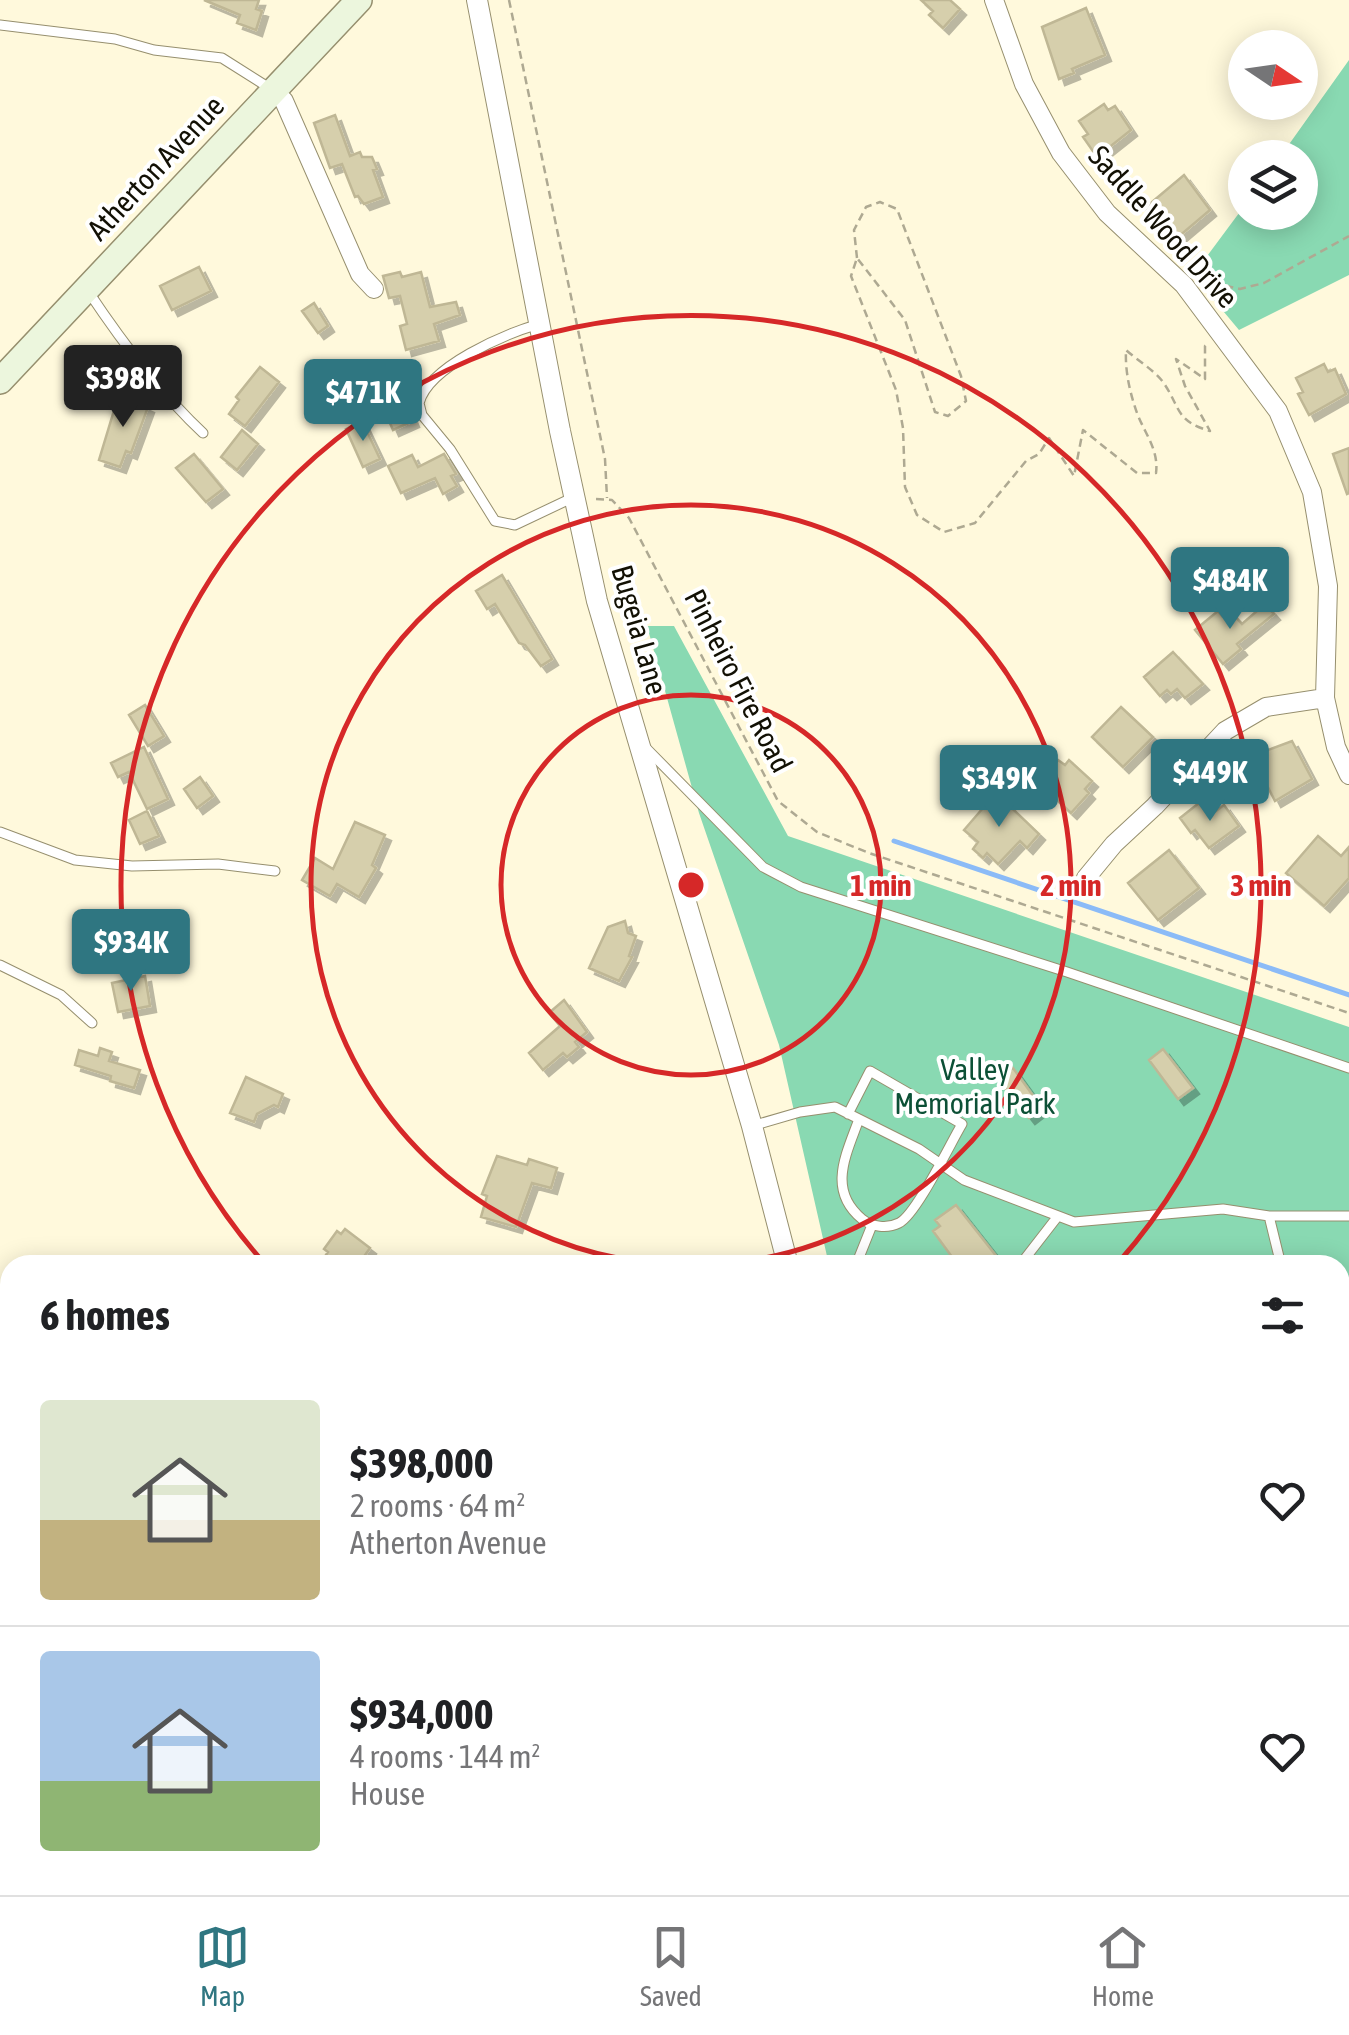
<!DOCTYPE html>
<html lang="en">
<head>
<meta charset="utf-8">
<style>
	body { margin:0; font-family:"Asap Condensed",sans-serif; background:#f6f6f6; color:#202124; height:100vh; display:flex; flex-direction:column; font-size:38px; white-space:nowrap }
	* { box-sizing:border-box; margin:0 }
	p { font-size:32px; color:#757577 }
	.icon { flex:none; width:55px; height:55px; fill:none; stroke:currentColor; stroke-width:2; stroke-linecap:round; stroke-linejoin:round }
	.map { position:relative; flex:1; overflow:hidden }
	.side { position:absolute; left:0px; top:1255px; width:1350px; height:640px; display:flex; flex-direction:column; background:#fff; border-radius:30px 30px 0 0; box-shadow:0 5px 25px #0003 }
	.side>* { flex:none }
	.needle { width:65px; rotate:103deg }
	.tools { position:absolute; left:1228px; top:30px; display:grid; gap:20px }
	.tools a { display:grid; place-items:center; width:90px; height:90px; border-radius:50%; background:#fff; box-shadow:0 5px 25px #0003; font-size:50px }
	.price { position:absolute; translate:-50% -85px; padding:0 22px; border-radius:10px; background:#2f7681; color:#fff; font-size:32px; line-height:65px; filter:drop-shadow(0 2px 5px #0008) }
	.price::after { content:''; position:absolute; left:50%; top:60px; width:30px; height:22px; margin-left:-15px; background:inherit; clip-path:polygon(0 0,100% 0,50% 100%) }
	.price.selected { background:#222; color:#fff }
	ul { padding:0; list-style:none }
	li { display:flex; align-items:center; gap:30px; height:250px; padding:0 40px }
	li+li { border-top:2px solid #e0e0e0 }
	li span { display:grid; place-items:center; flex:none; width:280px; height:200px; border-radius:10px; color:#555 }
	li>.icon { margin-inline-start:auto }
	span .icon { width:120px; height:120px; fill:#fffc; stroke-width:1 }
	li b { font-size:42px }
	h2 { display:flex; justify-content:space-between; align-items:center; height:120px; padding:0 40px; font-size:42px }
	.dock { display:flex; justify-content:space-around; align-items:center; height:140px; border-top:2px solid #e0e0e0; background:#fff; font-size:28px; color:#757577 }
	.dock a { display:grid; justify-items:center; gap:5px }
	.dock .selected { color:#2f7681 }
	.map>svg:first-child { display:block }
	.green { fill:#89d9b2 }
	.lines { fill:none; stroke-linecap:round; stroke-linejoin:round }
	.stream { stroke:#8bbbf7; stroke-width:5 }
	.building { fill:#d6cfac; stroke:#bfb795; stroke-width:2.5; filter:url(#shadow) }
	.service-casing { stroke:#968f6e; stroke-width:11 }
	.minor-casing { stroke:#968f6e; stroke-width:20 }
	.tertiary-casing { stroke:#968f6e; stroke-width:22 }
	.secondary-casing { stroke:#968f6e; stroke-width:28 }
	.path { stroke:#aea992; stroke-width:2.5; stroke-dasharray:8 5; stroke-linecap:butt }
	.service { stroke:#fff; stroke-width:9 }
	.minor { stroke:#fff; stroke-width:18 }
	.tertiary { stroke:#fff; stroke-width:20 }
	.secondary { stroke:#ecf6dd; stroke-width:25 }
	.ring { fill:none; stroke:#d62828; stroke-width:5 }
	.labels { text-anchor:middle; stroke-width:8; stroke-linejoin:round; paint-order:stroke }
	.street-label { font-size:30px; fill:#121004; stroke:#fff }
	.park-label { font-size:30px; fill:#0c5036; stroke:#fff }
	.centre { fill:#d62828; stroke:#fff; stroke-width:5 }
	.ring-label { font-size:30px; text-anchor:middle; font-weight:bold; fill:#d62828; stroke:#fff; stroke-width:8; stroke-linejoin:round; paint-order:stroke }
</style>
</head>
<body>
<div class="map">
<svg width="1349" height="1895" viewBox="0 0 1349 1895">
	<defs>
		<filter id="shadow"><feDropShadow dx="6" dy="6" stdDeviation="0" flood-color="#0004"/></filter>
	</defs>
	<rect width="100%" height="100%" fill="#fff9dc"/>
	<path class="green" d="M1349 60V275L1239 330 1193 275 1245 205V212H1300V158L1280 157Z
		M647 626H674L788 836 1349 1027V1487H1340V1265H829L779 1045 699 813Z
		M1340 1623 1349 1624V1895H995L992 1885H1340Z
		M897 1885H954L958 1895H909Z"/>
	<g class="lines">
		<path class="stream" d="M894 841 1349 995"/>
	</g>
	<path class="building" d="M204 0H259L256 9 262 11 256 30 237 23 240 15Z
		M921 0H950L960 9 943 28 929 15 933 11Z
		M1086 8 1105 55 1072 69 1074 73 1059 79 1042 27Z
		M1104 104 1108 110 1115 106 1131 130 1097 157 1083 137 1088 134 1079 121Z
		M335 115 350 156 360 152 362 157H372L377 169 373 170 383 197 364 204 358 196 355 197 342 164 330 168 314 123Z
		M1184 175 1210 210 1177 238 1162 220 1158 223 1145 208Z
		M199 267 211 291 172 310 160 286Z
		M400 272 402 277 421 272 430 307 456 302 460 315 434 324 439 341 406 350 400 326 407 324 400 296 389 298 383 276Z
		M314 303 328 326 318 333 302 311Z
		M1324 364 1328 372 1335 369 1346 394 1309 415 1298 394 1303 392 1296 378Z
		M260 367 279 382 245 426 229 414 239 400 236 397Z
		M119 394 148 407 131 453 126 451 120 467 99 460Z
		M403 398 413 421 393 430 383 407Z
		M362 421 380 459 363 467 346 429Z
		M242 430 258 444 237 470 221 457Z
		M1349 448V493L1347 494 1333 454Z
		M194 454 223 489 206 502 176 468Z
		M444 454 456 474 451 476 457 486 443 494 435 478 401 493 388 466 412 455 418 467Z
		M502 575 552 659 541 666 525 645 519 643 495 604 487 609 476 591Z
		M1265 604 1274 614 1237 644 1241 649 1223 664 1195 630 1218 611 1222 616 1229 610 1242 624Z
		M1173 652 1203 684 1185 698 1177 689 1171 694 1167 690 1160 696 1144 677Z
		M145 705 164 736 148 746 129 715Z
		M1121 707 1153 737 1123 767 1092 737Z
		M1292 741 1312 779 1275 801 1252 756Z
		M144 747 168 799 147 809 129 772 118 777 111 763Z
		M1058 760 1065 765 1069 760 1092 781 1085 789 1089 793 1071 813 1039 783Z
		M200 777 213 796 197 808 184 789Z
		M996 793 1039 834 1027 848 1020 841 998 864 987 853 983 858 973 849 978 842 964 830Z
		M1199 803 1206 812 1213 807 1216 811 1224 805 1239 826 1209 848 1195 830 1191 833 1180 818Z
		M147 811 159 836 140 844 129 820Z
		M355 822 385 835 372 865 376 868 359 897 337 884 330 896 302 880 315 858 333 869Z
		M1318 836 1341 856 1349 847V878L1324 906 1286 873Z
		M1169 850 1199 888 1158 920 1128 883Z
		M625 921 628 933 636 936 629 956 632 957 619 981 589 968 608 927Z
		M145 976 150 1006 118 1012 112 983Z
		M564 1000 587 1032 575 1042 579 1047 567 1057 563 1053 543 1070 529 1053 560 1026 549 1013Z
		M100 1048 112 1052 109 1061 140 1070 134 1088 110 1081 111 1076 75 1065 79 1050 98 1056Z
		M1163 1049 1193 1088 1178 1099 1149 1060Z
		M1013 1068 1042 1108 1029 1118 998 1079Z
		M246 1077 283 1094 278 1107 274 1105 257 1114 254 1122 230 1113Z
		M497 1156 527 1165 529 1159 557 1168 551 1188 532 1183 516 1227 481 1217 487 1196 482 1194Z
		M956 1205 997 1257 986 1265H965L959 1257 955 1261 933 1231 940 1226 935 1220Z
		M345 1229 370 1248 358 1265H319L328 1252 324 1249 337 1231 341 1234Z"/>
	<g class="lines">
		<defs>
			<path id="service" d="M0 25 115 39 154 50 222 58 271 89
				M88 291C122 342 159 392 203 433
				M539 324C505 334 429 366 419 403L422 415 450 449 495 521 515 525 574 497
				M645 747 763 867 801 887 1067 972 1349 1068
				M0 832 75 860 132 866 218 864 275 871
				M0 965 61 995 92 1023
				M848 1114 870 1071 962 1124C950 1144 916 1215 899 1223 887 1229 872 1227 862 1219 827 1190 846 1155 859 1119
				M752 1126 800 1112 835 1107 919 1149 964 1180 1074 1222 1223 1209 1269 1216H1349
				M1269 1216 1281 1265
				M856 1265 872 1225
				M1020 1265 1058 1216
				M1340 1393 1349 1405
				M1340 1472 1349 1466"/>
			<path id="minor" d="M994 0 1024 84 1061 153 1107 213 1184 285 1278 411 1312 492 1328 586 1325 698 1336 747 1349 775
				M273 91 284 101 360 274 374 289
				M1086 878 1114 844 1155 806 1225 731 1266 707 1325 698
				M480 1885 486 1895
				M124 1895 140 1885"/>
			<path id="tertiary" d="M477 0 560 431 597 601 752 1126 788 1265
				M877 1885 887 1895
				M960 1885 965 1895"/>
			<path id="secondary" d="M0 381 359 0"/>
		</defs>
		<use href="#service" class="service-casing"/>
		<use href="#minor" class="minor-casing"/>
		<use href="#tertiary" class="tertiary-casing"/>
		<use href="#secondary" class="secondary-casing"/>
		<path class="path" d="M509 0 605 459 607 498
			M857 258 854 230 866 207 880 202 897 209 961 376 966 401 948 416 935 412 905 320 857 258 851 276 896 390 903 428 905 487 917 515 944 532 975 523 1026 461 1039 454 1049 438 1074 476 1083 430 1137 473H1156C1159 450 1145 434 1137 413 1130 393 1125 372 1126 350 1137 360 1154 370 1163 382 1181 408 1175 421 1210 431L1185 386 1176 359 1205 379V346L1208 344
			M1200 280 1240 289 1264 283 1349 236
			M596 499 612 500 629 518 778 801 817 832 869 853 1349 1013
			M1340 1807 1349 1802
			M1340 1847 1349 1836
			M1071 1895 1078 1885
			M1189 1895 1207 1885
			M1301 1895 1309 1885"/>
		<use href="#service" class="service"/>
		<use href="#minor" class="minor"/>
		<use href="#tertiary" class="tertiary"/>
		<use href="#secondary" class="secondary"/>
	</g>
	<g class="ring">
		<circle cx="691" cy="885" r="190"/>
		<path d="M688 1265A380 380 0 1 1 694 1265"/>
		<path d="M264 1263A570 570 0 1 1 1118 1263"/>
	</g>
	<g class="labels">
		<g class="street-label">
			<text transform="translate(156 168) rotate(-47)" y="10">Atherton Avenue</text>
			<text transform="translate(1163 227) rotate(48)" y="10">Saddle Wood Drive</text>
			<text transform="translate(639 630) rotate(74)" y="10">Bugeia Lane</text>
			<text transform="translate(738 681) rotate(63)" y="10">Pinheiro Fire Road</text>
		</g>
		<g class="park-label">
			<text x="975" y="1080">Valley<tspan x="975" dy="34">Memorial Park</tspan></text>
		</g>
	</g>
	<circle cx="691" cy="885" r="15" class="centre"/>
	<g class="ring-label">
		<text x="881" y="896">1 min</text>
		<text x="1071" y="896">2 min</text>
		<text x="1261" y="896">3 min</text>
	</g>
</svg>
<div class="tools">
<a><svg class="needle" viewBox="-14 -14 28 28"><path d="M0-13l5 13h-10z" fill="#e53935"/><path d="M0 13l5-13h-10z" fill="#757577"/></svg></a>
<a><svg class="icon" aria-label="layers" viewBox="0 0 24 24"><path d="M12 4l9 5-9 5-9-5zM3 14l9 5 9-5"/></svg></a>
</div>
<b class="price selected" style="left:123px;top:430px">$398K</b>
<b class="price" style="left:363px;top:444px">$471K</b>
<b class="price" style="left:1230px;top:632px">$484K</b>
<b class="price" style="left:1210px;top:824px">$449K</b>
<b class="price" style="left:999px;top:830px">$349K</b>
<b class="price" style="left:131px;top:994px">$934K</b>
<section class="side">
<h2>6 homes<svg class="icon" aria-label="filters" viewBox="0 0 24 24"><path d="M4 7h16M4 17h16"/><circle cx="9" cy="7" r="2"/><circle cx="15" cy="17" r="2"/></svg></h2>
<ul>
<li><span style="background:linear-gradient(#dfe7d0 60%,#c2b280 0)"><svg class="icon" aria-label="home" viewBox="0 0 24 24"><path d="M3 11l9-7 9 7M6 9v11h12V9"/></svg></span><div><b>$398,000</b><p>2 rooms · 64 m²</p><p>Atherton Avenue</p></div><svg class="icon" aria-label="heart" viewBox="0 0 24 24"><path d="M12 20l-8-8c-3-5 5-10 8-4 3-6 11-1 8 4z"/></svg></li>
<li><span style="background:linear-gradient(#a9c7e8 65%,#8fb573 0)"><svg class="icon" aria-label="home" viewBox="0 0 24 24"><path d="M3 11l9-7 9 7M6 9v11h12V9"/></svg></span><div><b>$934,000</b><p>4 rooms · 144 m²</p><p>House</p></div><svg class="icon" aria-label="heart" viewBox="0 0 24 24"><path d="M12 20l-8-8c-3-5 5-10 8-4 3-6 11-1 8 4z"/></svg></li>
</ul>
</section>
</div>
<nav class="dock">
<a class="selected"><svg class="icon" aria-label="map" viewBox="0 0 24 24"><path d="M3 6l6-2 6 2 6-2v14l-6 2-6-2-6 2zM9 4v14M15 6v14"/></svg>Map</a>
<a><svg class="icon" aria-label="saved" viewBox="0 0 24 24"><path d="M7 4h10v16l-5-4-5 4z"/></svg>Saved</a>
<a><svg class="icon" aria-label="home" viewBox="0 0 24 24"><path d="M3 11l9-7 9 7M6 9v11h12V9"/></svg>Home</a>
</nav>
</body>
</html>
